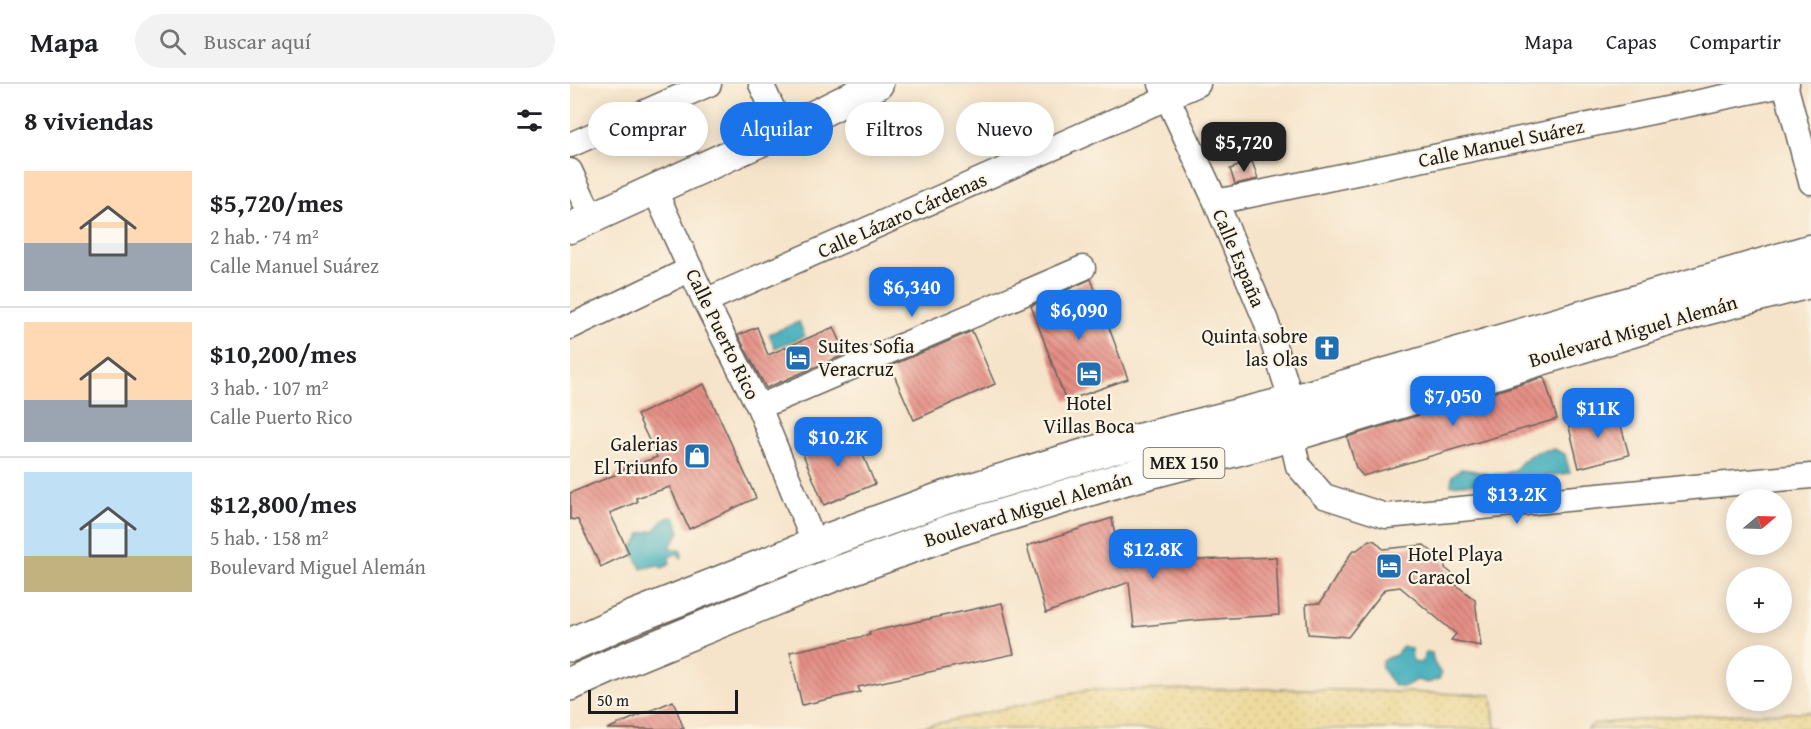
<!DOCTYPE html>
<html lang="es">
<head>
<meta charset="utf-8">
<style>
	body { margin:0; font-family:"Gentium Book Plus",serif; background:#f2f2f2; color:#202124; height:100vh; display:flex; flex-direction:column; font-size:22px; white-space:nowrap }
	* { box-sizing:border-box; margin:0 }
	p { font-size:20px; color:#757577 }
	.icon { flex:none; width:33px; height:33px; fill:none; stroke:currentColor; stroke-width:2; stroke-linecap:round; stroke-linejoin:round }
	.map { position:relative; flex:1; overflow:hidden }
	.side { display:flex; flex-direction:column; background:#fff; width:570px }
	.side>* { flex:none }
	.hud { position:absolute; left:18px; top:18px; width:570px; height:54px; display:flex; gap:12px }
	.needle { width:39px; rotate:71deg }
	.tools { position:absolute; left:1156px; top:405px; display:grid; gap:12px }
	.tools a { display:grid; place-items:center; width:66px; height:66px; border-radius:50%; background:#fff; box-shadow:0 3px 15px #0003; font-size:30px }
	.scale { position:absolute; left:18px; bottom:15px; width:150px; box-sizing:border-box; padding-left:6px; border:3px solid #1c1c1c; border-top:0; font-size:16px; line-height:21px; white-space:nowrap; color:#1c1c1c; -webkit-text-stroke:4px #fcf5e5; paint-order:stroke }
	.price { position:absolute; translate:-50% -51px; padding:0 14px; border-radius:12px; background:#1a73e8; color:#fff; font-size:20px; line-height:39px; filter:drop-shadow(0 2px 3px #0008) }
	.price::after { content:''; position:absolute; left:50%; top:36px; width:18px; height:14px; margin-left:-9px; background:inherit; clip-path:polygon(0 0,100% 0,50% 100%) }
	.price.selected { background:#222; color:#fff }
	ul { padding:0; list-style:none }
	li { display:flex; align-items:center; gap:18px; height:150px; padding:0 24px }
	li+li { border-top:2px solid #e0e0e0 }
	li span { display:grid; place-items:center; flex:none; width:168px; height:120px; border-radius:0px; color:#555 }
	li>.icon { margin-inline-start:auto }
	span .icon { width:72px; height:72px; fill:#fffc; stroke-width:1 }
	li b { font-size:26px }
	h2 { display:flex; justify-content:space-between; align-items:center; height:72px; padding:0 24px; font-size:26px }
	.tag { padding:0 21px; border-radius:27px; background:#fff; box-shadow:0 3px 15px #0003; font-size:21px; line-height:54px }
	.tag.selected { background:#1a73e8; color:#fff }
	header { display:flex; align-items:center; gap:36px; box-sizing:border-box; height:84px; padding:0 30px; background:#fff; border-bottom:2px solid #e0e0e0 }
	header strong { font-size:28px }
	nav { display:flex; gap:33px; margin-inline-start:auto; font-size:21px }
	.search { width:420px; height:54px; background:#f2f2f2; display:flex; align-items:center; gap:15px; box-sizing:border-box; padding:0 21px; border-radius:33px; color:#757577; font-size:22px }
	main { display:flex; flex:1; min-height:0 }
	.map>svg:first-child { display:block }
	.sand { fill:url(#sand-dots); stroke:#857b5d; stroke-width:1.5 }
	.water { fill:#3dacba; stroke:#2c646b; stroke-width:1.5 }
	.building { fill:url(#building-back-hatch) }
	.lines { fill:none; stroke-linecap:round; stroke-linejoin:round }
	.minor-casing { stroke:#686259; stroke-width:27 }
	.tertiary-casing { stroke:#686259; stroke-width:33 }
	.primary-casing { stroke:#686259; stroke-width:36 }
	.minor { stroke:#fff; stroke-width:24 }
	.tertiary { stroke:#fff; stroke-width:30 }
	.primary { stroke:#fff; stroke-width:33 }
	.labels { text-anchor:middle; stroke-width:4.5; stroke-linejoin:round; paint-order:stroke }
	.shield { fill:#fcf5e5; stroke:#5f5d58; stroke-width:1.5 }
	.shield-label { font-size:18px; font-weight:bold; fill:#1c1c1c }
	.street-label { font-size:20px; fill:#1c1c1c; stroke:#fcf5e5 }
	.poi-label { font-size:20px; fill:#1c1c1c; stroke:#fcf5e5; text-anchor:end }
</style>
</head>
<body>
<header>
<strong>Mapa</strong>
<div class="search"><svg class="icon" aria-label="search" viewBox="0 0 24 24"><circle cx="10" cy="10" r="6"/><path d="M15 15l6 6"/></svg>Buscar aquí</div>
<nav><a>Mapa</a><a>Capas</a><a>Compartir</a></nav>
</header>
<main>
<section class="side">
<h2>8 viviendas<svg class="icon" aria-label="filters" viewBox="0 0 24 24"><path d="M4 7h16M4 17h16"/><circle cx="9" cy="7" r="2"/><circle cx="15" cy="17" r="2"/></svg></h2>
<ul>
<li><span style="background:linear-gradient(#ffd9b3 60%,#9aa5b1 0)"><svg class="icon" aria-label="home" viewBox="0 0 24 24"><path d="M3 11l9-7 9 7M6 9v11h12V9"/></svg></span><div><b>$5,720/mes</b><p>2 hab. · 74 m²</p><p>Calle Manuel Suárez</p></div></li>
<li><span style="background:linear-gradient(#ffd9b3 65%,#9aa5b1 0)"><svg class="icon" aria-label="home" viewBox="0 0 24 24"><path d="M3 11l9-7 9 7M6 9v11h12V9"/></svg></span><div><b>$10,200/mes</b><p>3 hab. · 107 m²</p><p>Calle Puerto Rico</p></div></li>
<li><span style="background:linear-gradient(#bfe0f5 70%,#c2b280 0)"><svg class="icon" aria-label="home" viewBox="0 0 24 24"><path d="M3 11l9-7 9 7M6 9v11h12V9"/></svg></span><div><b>$12,800/mes</b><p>5 hab. · 158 m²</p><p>Boulevard Miguel Alemán</p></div></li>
</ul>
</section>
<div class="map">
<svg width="1241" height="645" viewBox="0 0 1241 645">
	<defs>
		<pattern id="sand-dots" width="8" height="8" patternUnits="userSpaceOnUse" patternTransform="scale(1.5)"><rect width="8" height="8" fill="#eeda9e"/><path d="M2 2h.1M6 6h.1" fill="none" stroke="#ccba88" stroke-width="1.8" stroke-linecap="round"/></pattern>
		<pattern id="building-back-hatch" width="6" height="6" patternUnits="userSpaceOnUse" patternTransform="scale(1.5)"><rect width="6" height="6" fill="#e68f86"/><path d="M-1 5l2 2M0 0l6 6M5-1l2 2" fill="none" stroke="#ba746d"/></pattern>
	</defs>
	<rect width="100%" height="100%" fill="#fcf5e5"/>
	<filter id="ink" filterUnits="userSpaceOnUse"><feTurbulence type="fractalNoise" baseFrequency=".0167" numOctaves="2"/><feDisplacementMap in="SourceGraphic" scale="12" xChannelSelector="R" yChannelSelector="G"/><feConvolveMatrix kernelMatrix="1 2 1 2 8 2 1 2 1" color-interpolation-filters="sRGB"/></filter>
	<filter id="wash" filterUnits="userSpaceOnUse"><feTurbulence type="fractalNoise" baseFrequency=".008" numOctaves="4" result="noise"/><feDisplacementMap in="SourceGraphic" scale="24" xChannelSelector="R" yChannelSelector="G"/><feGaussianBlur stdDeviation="1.35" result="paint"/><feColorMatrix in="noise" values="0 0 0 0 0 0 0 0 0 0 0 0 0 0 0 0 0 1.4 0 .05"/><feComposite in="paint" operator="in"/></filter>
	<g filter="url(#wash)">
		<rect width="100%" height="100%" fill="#f6e4ca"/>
		<path class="sand" d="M738 605 922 611 925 644 936 645H343L517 606Z
			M1241 628V645H1017L1024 640 1113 632Z"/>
		<path class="water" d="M229 238 235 252 205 264 199 250Z
			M984 365 995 370 1000 389 950 396 881 401 882 392 891 385C910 385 922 396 943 387 947 385 950 380 953 377 962 368 972 366 984 365Z
			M103 433 106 435 110 448 99 464 111 466 112 472 111 474 107 469 99 473 100 480 92 484 88 481 71 485 62 465 72 449 85 446 96 434Z
			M833 562 841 565 842 575 846 579 852 578 856 568 862 569 864 579 871 590 869 595 858 599 847 596 833 603 824 601 812 585V578L817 574 826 571Z"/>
		<g id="blocks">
			<path class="building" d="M682 77 688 95 665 100 660 85Z
				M521 195 558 295 496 317 461 222Z
				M187 243 198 271 264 243 276 270 196 304 168 251Z
				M402 247 425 300 344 336 320 282Z
				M974 293 987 335 793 392 786 384 777 353Z
				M134 300 186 414 119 445 100 403 66 414 67 418 40 429 59 469 31 483 8 436 0 435V409L52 388V386L87 373 67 331Z
				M1047 327 1059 371 1009 384 998 339Z
				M283 347 305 400 254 421 232 368Z
				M542 434 550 483 623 476 706 473 709 531 629 536 564 543 559 498 476 529 457 462Z
				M800 456 805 457 813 465 854 461 875 479V484L890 496 886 501 905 516 911 562 881 556 886 550 830 503 815 505 778 553 738 550 736 520 750 519 783 466H787Z
				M432 519 444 570 288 603 290 608 232 621 220 568 300 551 299 548Z
				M103 617 114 645H37Z"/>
		</g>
	</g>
	<g filter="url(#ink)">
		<use href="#blocks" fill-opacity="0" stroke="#686259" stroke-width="1.5"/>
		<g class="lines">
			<defs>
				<path id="minor" d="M191 0 213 47
					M591 0 646 118 696 237 722 318
					M1215 0 1241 98
					M0 61 139 0
					M0 87 22 134
					M85 107 135 217 189 323 245 461
					M646 118 1217 0
					M135 217 628 0
					M0 243 121 185
					M189 323 513 184
					M721 351 728 382 754 412 816 432 1241 392"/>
				<path id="tertiary" d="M0 144 213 47 308 0"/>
				<path id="primary" d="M0 561 56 536 245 461 374 414 543 363 722 318 1241 167
					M0 600 52 577 260 492 385 446 556 394 721 351 1129 226 1241 197"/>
			</defs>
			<use href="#minor" class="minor-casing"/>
			<use href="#tertiary" class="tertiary-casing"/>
			<use href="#primary" class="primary-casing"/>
			<use href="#minor" class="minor"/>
			<use href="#tertiary" class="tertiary"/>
			<use href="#primary" class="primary"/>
		</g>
	</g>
	<defs>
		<symbol id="church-square" viewBox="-11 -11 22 22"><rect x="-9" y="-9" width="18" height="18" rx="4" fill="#1f6fb2" stroke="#fcf5e5"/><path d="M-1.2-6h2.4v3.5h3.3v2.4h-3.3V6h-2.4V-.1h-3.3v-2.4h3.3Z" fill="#fff"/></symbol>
		<symbol id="hotel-square" viewBox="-11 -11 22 22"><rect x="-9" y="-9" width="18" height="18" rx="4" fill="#1f6fb2" stroke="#fcf5e5"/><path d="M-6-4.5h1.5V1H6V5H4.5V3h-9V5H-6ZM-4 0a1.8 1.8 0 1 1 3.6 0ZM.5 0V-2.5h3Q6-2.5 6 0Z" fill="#fff"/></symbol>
		<symbol id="shop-square" viewBox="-11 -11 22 22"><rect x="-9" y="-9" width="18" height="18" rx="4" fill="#1f6fb2" stroke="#fcf5e5"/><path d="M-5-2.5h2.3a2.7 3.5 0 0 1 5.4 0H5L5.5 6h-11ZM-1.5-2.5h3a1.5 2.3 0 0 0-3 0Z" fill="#fff"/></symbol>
	</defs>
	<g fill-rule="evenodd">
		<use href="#church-square" x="742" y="249" width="30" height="30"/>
		<use href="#hotel-square" x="213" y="259" width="30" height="30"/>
		<use href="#hotel-square" x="504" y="275" width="30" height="30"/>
		<use href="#shop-square" x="112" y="357" width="30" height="30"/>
		<use href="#hotel-square" x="804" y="467" width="30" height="30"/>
	</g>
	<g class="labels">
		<rect class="shield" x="573.5" y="364" width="81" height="30" rx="4.5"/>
		<g class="shield-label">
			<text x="614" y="385">MEX 150</text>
		</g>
		<g class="street-label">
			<text transform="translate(931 59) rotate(-12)" y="7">Calle Manuel Suárez</text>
			<text transform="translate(332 131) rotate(-24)" y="7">Calle Lázaro Cárdenas</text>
			<text transform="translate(669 174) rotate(67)" y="7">Calle España</text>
			<text transform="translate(1063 247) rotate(-16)" y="7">Boulevard Miguel Alemán</text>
			<text transform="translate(153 250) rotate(64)" y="7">Calle Puerto Rico</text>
			<text transform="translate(458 425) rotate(-17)" y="7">Boulevard Miguel Alemán</text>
		</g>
		<g class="poi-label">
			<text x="738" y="259">Quinta sobre<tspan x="738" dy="23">las Olas</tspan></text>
			<text x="248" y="269" text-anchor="start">Suites Sofia<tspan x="248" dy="23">Veracruz</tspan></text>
			<text x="519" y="326" text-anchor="middle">Hotel<tspan x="519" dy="23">Villas Boca</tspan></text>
			<text x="108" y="367">Galerias<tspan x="108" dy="23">El Triunfo</tspan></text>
			<text x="838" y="477" text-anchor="start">Hotel Playa<tspan x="838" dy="23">Caracol</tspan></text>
		</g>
	</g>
</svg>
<div class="tools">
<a><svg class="needle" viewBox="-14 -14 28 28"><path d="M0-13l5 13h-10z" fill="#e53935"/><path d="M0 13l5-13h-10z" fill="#757577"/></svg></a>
<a>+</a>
<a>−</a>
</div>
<div class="scale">50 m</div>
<b class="price selected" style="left:674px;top:89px">$5,720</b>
<b class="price" style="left:342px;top:234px">$6,340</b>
<b class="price" style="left:509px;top:257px">$6,090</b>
<b class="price" style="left:883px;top:343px">$7,050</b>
<b class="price" style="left:1028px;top:355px">$11K</b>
<b class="price" style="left:268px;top:384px">$10.2K</b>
<b class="price" style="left:947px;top:441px">$13.2K</b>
<b class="price" style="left:583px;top:496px">$12.8K</b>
<div class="hud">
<a class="tag">Comprar</a>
<a class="tag selected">Alquilar</a>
<a class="tag">Filtros</a>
<a class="tag">Nuevo</a>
</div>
</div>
</main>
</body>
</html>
